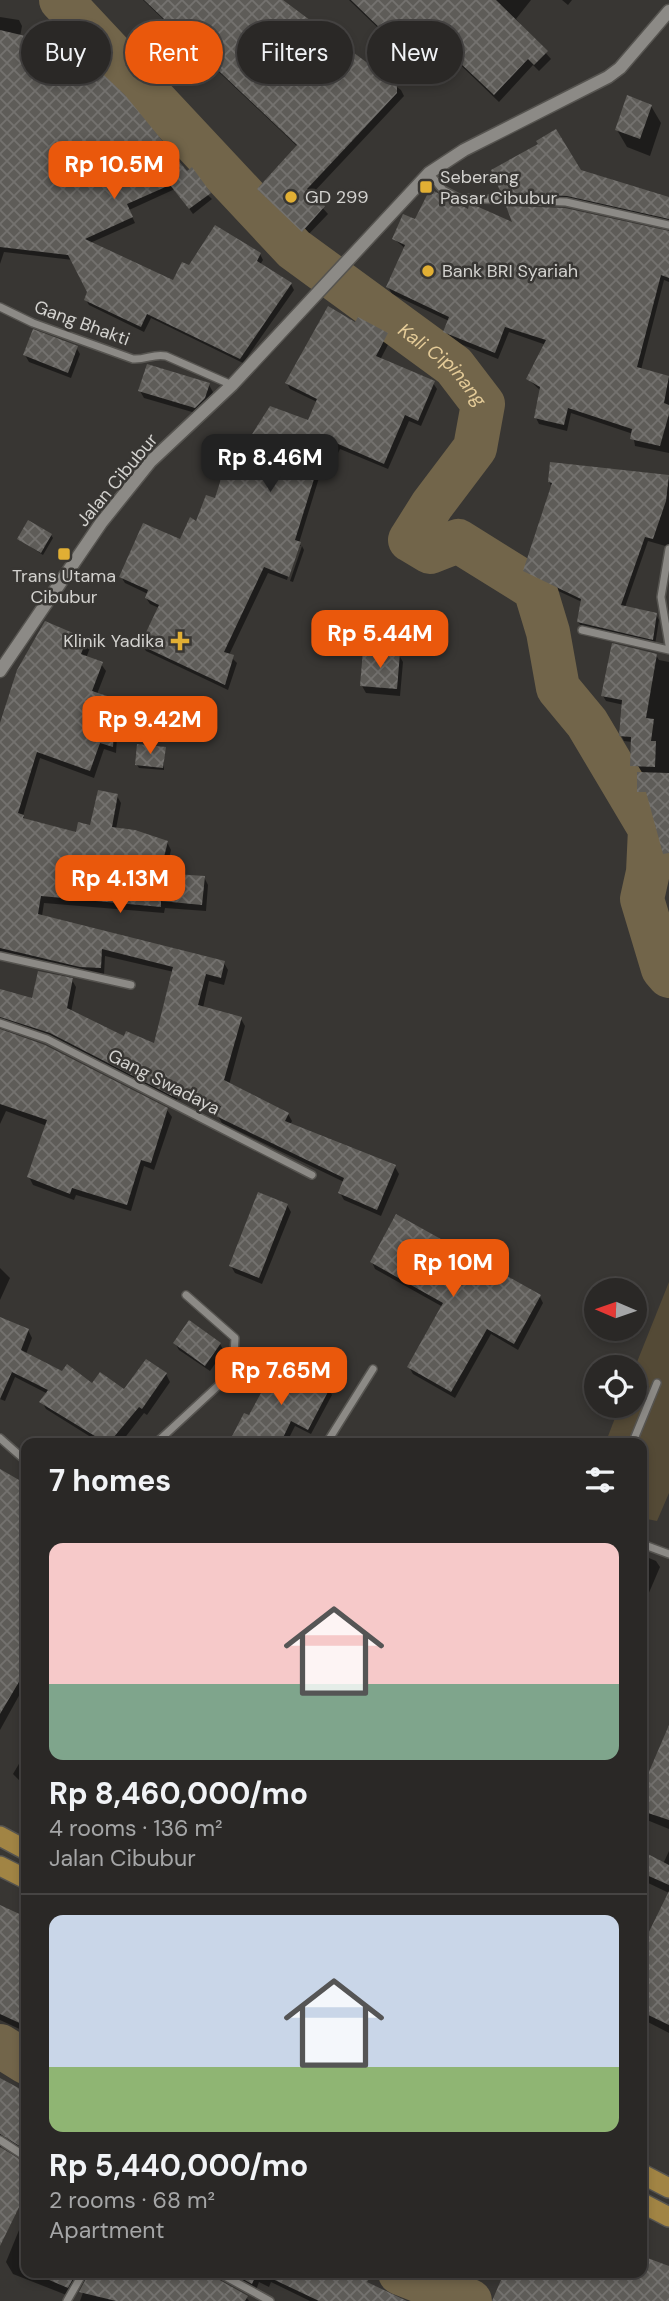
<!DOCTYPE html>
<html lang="en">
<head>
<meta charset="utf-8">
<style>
	body { margin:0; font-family:"DM Sans",sans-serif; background:#363432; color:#f1f3f6; height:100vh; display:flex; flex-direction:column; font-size:26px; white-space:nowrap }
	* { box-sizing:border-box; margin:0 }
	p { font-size:23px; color:#a5a6a7 }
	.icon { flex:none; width:38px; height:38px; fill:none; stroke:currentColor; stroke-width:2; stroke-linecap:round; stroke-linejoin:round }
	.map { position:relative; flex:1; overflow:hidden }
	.side { position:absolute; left:21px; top:1438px; width:626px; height:840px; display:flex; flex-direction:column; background:#2a2826; border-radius:14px; box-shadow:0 4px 10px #0003,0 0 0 2px #464443 }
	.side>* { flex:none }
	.banner { position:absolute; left:21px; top:21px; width:628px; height:63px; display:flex; gap:14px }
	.needle { width:46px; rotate:272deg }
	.buttons { position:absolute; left:584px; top:1278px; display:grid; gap:14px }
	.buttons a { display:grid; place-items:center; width:63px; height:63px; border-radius:50%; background:#2a2826; box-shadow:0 4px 10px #0003,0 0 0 2px #464443; font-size:35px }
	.price { position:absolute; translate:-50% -60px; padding:0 16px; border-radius:14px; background:#ea580c; color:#fff; font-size:23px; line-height:46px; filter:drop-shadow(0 2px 4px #0008) }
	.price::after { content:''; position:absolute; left:50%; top:42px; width:21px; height:16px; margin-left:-10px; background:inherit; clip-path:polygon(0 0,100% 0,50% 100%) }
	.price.selected { background:#222; color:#fff }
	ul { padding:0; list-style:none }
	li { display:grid; align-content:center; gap:14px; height:371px; padding:0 28px }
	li+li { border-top:2px solid #464443 }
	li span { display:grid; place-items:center; height:217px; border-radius:14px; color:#555 }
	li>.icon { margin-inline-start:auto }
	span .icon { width:126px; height:126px; fill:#fffc; stroke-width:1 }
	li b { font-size:30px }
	h2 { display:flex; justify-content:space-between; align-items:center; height:84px; padding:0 28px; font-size:30px }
	.tag { padding:0 24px; border-radius:32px; background:#2a2826; box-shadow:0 4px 10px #0003,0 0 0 2px #464443; font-size:24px; line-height:63px }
	.tag.selected { background:#ea580c; color:#fff }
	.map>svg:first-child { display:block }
	.park { fill:#544a36 }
	.shadow { fill:#0007 }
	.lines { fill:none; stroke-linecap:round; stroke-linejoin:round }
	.river { stroke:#72654a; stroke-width:44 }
	.building { fill:url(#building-cross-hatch) }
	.minor-casing { stroke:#565450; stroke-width:10 }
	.tertiary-casing { stroke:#565450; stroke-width:15 }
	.trunk-casing { stroke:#565450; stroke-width:22 }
	.minor { stroke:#8c8a86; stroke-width:7 }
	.tertiary { stroke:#8c8a86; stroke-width:12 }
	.trunk { stroke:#a18444; stroke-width:19 }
	.poi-dot { fill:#e1af34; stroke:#383633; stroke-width:2.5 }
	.labels { text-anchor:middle; stroke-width:5; stroke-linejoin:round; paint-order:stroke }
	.poi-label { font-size:18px; fill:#d3d2cf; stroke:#383633; text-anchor:start }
	.street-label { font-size:18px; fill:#d3d2cf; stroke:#383633 }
	.water-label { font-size:19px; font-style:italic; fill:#e3ca97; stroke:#383633 }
</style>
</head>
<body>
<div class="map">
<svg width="669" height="2301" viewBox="0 0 669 2301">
	<defs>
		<pattern id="building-cross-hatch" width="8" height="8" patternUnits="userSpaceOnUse" patternTransform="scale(1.75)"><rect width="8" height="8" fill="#5e5c58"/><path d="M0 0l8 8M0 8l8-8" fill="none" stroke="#74726f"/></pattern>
	</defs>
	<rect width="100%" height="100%" fill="#383633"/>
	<path class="park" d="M669 1282V1493L657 1521 642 1518V1444H605L620 1405H635V1367Z"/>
	<path class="shadow" d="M143 0H280L401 90 404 96 311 195 328 214 306 237 259 189 298 147Z
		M349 0H531L516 19 551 59 539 71 533 65 499 102 447 52 426 74Z
		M562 0H572L568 5Z
		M0 17 19 20 22 26 20 37 33 40 36 46 34 57 186 174 212 199 193 214 175 189 129 210 135 223 90 243 174 283 190 268 260 254 263 260 260 265 291 284 294 290 243 363 151 318 144 332 89 305 86 300 89 292 73 260 4 252 0 264Z
		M651 106 661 123 650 156 627 147 617 130Z
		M579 171 669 199V224L572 202 506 200 502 193Z
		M468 211 516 226 669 232V282L664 280 641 370 669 378V453L635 446 633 434 571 413 567 431 539 424 536 418 541 391 528 379 546 345 509 332 498 359 448 339 445 332 449 321 392 294 388 287 406 249 394 239 415 222Z
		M356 324 387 335 390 341 380 360 433 383 437 389 421 426 409 421 388 469 340 449 329 471 322 468 299 543 301 546H298L287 580 268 573 229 655 237 663 228 690 146 651 142 645 159 608 150 604 146 598 148 594 125 583 121 577 181 542 216 500 239 458 309 422 317 402 290 389 287 383Z
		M76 347 80 354 71 378 29 362 25 355Z
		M209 385 213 392 208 405 199 414 144 398 140 391Z
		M664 475 669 477V547L648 541 625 607 656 614 659 620 655 645 582 627 578 622 582 602 528 577 525 571 552 487 549 482Z
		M51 535 53 538 43 555 19 539Z
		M302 546 304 550 293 582 290 581Z
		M86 641 90 648 86 658 101 664 106 671 97 694 115 700 119 708 116 753 104 749 94 778 40 758 23 816 26 821 77 834 91 827 117 796 121 803 116 829 167 842 171 850 165 875 204 877 208 885 206 911 165 908 164 913 44 903 42 916 224 963 228 970 224 985 209 981 203 1008 241 1019 245 1026 229 1085 288 1114 292 1121 290 1125 395 1167 399 1174 381 1216 344 1200 340 1193 344 1182 222 1123 218 1116 220 1111 177 1099 176 1103 55 1040 4 1024 0 1027V990L33 1000 72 980 76 987 71 1012 125 1038 155 1045 174 972 105 956 104 975 85 974 0 954V727Z
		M399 655 403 662 400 696 366 693 362 686Z
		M656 655 659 660 669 662V822L649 797H642L639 792V772L635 771 632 766V742L624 741 621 735 624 705 606 701 603 696Z
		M164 748V770L139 768 137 765Z
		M0 1031 167 1110 172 1117 154 1170 144 1166 131 1211 76 1195 74 1200 33 1185 29 1177 47 1126 6 1111 0 1124Z
		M287 1205 291 1212 262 1284 235 1273 231 1266Z
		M372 1262 540 1297 543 1303 518 1350 491 1334 455 1398 413 1374 409 1367 443 1307 375 1269Z
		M0 1268 10 1278 0 1300Z
		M0 1319 28 1330 32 1338 26 1354 93 1386 125 1392 166 1374 170 1382 147 1415 144 1413 120 1444H102L46 1409 42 1402 48 1394 15 1377 5 1401 0 1399Z
		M175 1343 220 1344 224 1351 210 1371 179 1350Z
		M329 1389 332 1395 311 1434 295 1426 286 1444H229L250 1418Z
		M0 1472 26 1487V1646L0 1633Z
		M642 1555 656 1561 660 1567 642 1609Z
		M0 1663 22 1676 26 1683 0 1730Z
		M669 1731V1829L642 1818V1795Z
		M26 1752V1787L13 1774Z
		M669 1851V1893L644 1881 642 1885V1853L663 1864Z
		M669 1895V2033L642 2019V1950Z
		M0 1906 26 1919V2032L0 2020Z
		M0 2080 26 2094V2156L10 2145 1 2147 0 2213Z
		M26 2213V2273H81L85 2280 74 2298 13 2274 6 2262Z
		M90 2273 246 2297 249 2301H80Z
		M230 2273H354L371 2285 403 2301H310L271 2282 269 2287 259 2282 256 2290Z"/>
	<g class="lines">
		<g class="river">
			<path id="s1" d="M61 0 294 249 454 366 483 404 475 448 432 505 410 540 430 552 458 541 535 589 548 632 558 688 587 723 650 829 648 872 642 899 663 969 669 976"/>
			<path d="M0 2046 26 2062"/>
			<path d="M400 2273 470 2301"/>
		</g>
	</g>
	<path class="building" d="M144 0H283L397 85V93L307 189 325 206 302 232 257 189 297 145Z
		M351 0H496L548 51 534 65 528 59 494 95 442 46 421 68Z
		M0 30 34 38 31 55 81 67 88 60 125 95 187 171 192 167 211 193 189 209 170 185 127 204 133 217 85 239 173 280 182 262 189 265 215 225 261 253 257 261 292 283 240 359 147 314 141 327 84 300 87 292 68 255 0 247Z
		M627 95 652 105 640 139 615 130Z
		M556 129 581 170 669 197V219L567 196 501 193 491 170 538 144 536 141Z
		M430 189 468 209 469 205H474L512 222 506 206 565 208 669 231V278L661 275 637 367 669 376 664 403 669 405V414L660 446 630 439 632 429 568 408 564 425 534 418 540 387 526 379 546 340 505 327 495 353 443 332 449 317 386 287 405 245 392 239 403 214 415 219Z
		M328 306 355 322 358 317 388 333 376 356 435 381 418 421 405 415 384 464 336 443 325 466 319 463 295 540 301 542 289 577 264 567 224 652 234 655 225 685 140 645 159 605 145 598 148 590 119 577 143 523 180 539 190 517 196 521 206 495 215 498 229 453 238 456 270 406 308 420 317 399 285 383Z
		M33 329 78 346 68 373 23 355Z
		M147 364 210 383 205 398 195 408 138 391Z
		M550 462 669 475 666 501 653 539 645 537 621 605 657 613 653 640 577 622 581 599 523 571 552 483 548 482Z
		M28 520 52 534 41 553 17 539Z
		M45 621 87 639 81 654 103 662 92 691 116 699 113 747 100 743 90 771 37 752 18 813 24 815 23 818 76 832 78 822 90 825 98 790 118 794 112 827 135 830 168 841 160 873 205 876 202 905 161 901V907L41 896 38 914 225 961 221 978 206 974 198 1005 242 1017 224 1080 289 1113 285 1121 396 1165 377 1210 338 1193 344 1178 216 1116 221 1106 173 1093 172 1096 50 1033 0 1017V989L32 998 38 971 73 978 67 1008 124 1036 126 1031 154 1043 173 967 102 949 101 968 80 967 0 948V723L17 670Z
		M612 643 657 654 646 718 654 719 651 741H656L655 767 630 766 631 737 619 736 622 700 601 696Z
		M363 650 400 653 397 689 360 686Z
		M137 744 166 747 163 768 135 765Z
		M637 772 669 773V853L663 854 646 792H637Z
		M0 1029 45 1045 168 1108 151 1163 141 1160 127 1205 72 1188 70 1194 27 1177 47 1120 0 1104Z
		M258 1192 288 1204 259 1278 229 1266Z
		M396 1214 541 1295 514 1344 487 1329 451 1392 407 1367 443 1303 370 1262Z
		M0 1317 29 1329 21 1350 62 1371 67 1364 92 1383 100 1372 124 1389 146 1359 167 1373 142 1409 139 1407 108 1444 39 1402 48 1390 12 1372 0 1399Z
		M189 1320 221 1343 205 1366 173 1343Z
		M279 1360 330 1388 308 1430 291 1421 280 1444H228L244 1413 249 1415Z
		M0 1469 26 1484V1670L0 1714Z
		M669 1725V1820L642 1811V1788Z
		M642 1851 669 1865V1885L642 1873Z
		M669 1891V2025L642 2012V1946Z
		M0 1905 26 1917V2026L0 2014Z
		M0 2078 26 2092V2150L0 2134Z
		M0 2147 26 2163V2193L0 2246Z
		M642 2256 669 2266V2301H492L504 2273H642Z
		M45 2273H76L68 2288 35 2274Z
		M89 2273H213L216 2278 248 2296 245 2301H116L79 2292Z
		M232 2273H257L252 2284Z
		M260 2273H358L369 2279 367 2282 407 2301H319Z"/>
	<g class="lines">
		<defs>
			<path id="minor" d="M429 173 443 190 458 198 566 202 669 225
				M0 307 33 323 133 359C146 360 154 353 166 356L232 385
				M669 549 661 597 669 645
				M582 630 669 650
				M0 956 131 985
				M0 1023 47 1039 312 1175
				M0 1438 26 1461
				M155 1444 233 1372 235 1338 186 1295
				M326 1444 373 1369
				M632 1444 657 1383
				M642 1544 669 1554
				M0 2140 26 2157
				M219 2273 270 2301
				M67 2301 83 2273"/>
			<path id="tertiary" d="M0 671 101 523 150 462 232 385 429 173 464 150 608 77 620 68 669 11"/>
			<path id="trunk" d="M0 1836 26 1850
				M0 1866 26 1879
				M642 2174 669 2188
				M642 2203 669 2217"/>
		</defs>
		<use href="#minor" class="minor-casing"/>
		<use href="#tertiary" class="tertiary-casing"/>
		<use href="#trunk" class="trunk-casing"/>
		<use href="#minor" class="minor"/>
		<use href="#tertiary" class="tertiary"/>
		<use href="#trunk" class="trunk"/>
	</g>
	<g class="poi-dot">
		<rect x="419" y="180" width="14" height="14" rx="3.5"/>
		<circle cx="291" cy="197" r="7"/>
		<circle cx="428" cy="271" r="7"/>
		<rect x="57" y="547" width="14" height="14" rx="3.5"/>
		<path d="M176.5 630.5h7v7h7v7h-7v7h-7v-7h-7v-7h7z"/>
	</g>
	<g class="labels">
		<g class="poi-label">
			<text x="440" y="183">Seberang<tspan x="440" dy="21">Pasar Cibubur</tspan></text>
			<text x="305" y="203">GD 299</text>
			<text x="442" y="277">Bank BRI Syariah</text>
			<text x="64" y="582" text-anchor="middle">Trans Utama<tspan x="64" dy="21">Cibubur</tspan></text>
			<text x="164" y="647" text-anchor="end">Klinik Yadika</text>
		</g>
		<g class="street-label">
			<text transform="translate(82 323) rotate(20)" y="6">Gang Bhakti</text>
			<text transform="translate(117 480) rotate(-50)" y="6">Jalan Cibubur</text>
			<text transform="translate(164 1082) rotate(27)" y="6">Gang Swadaya</text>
		</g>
		<g class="water-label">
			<text dy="7" stroke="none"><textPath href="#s1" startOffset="530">Kali Cipinang</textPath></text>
		</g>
	</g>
</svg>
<div class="buttons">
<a><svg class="needle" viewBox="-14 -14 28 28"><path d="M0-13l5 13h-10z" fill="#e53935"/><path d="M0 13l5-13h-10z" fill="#a5a6a7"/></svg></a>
<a><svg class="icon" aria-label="locate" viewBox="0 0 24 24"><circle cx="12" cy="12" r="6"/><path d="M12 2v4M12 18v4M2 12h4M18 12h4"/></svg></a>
</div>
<b class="price" style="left:114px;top:201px">Rp 10.5M</b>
<b class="price selected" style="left:270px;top:494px">Rp 8.46M</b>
<b class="price" style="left:380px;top:670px">Rp 5.44M</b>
<b class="price" style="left:150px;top:756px">Rp 9.42M</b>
<b class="price" style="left:120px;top:915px">Rp 4.13M</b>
<b class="price" style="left:453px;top:1299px">Rp 10M</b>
<b class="price" style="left:281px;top:1407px">Rp 7.65M</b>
<div class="banner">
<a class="tag">Buy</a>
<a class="tag selected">Rent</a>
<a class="tag">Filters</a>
<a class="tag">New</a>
</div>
<section class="side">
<h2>7 homes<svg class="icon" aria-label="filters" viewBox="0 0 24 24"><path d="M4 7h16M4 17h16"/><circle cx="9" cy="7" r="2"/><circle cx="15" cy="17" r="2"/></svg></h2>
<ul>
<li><span style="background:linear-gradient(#f6c9c9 65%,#7fa58c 0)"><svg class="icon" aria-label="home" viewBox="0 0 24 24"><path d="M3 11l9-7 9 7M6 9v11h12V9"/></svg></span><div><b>Rp 8,460,000/mo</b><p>4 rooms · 136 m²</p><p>Jalan Cibubur</p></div></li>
<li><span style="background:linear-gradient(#c9d6e8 70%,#8fb573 0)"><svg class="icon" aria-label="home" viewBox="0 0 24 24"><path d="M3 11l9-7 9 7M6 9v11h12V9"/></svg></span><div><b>Rp 5,440,000/mo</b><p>2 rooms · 68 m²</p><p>Apartment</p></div></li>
</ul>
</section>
</div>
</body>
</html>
